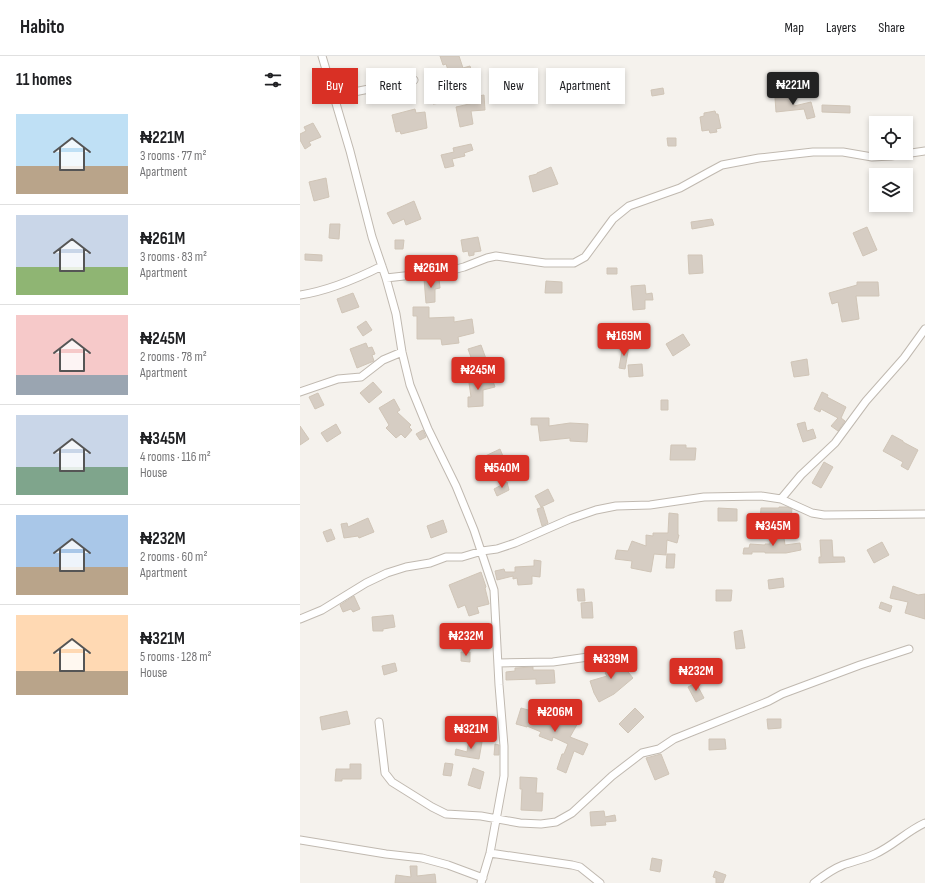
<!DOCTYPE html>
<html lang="en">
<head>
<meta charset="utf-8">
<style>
	body { margin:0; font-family:"Sofia Sans Condensed",sans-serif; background:#f6f6f6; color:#202124; height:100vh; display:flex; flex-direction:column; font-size:15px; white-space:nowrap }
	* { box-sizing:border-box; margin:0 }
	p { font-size:13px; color:#757577 }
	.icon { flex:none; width:22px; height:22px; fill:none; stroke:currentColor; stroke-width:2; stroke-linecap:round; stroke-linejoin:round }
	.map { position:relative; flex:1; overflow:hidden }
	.details { display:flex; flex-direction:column; background:#fff; width:300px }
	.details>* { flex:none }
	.hud { position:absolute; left:12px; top:12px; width:380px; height:36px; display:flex; gap:8px }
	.buttons { position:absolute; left:569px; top:60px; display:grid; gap:8px }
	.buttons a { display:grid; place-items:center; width:44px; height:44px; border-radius:0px; background:#fff; box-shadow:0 2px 6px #0003; font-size:20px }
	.price { position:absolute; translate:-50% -34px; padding:0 9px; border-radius:4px; background:#d93025; color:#fff; font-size:13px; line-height:26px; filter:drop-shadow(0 1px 2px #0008) }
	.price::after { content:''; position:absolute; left:50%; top:24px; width:12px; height:9px; margin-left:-6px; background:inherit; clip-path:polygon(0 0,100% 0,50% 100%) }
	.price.current { background:#222; color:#fff }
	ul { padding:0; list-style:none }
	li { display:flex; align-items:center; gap:12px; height:100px; padding:0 16px }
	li+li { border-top:1px solid #e0e0e0 }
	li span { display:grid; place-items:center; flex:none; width:112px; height:80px; border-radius:0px; color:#555 }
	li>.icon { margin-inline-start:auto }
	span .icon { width:48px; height:48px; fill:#fffc; stroke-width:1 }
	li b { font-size:17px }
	h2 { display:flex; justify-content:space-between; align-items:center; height:48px; padding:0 16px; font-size:17px }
	.tag { padding:0 14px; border-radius:0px; background:#fff; box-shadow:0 2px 6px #0003; font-size:14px; line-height:36px }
	.tag.current { background:#d93025; color:#fff }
	header { display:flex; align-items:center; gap:24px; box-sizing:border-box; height:56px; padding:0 20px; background:#fff; border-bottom:1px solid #e0e0e0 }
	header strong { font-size:19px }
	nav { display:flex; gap:22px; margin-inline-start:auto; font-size:14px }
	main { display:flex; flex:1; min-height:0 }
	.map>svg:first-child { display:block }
	.building { fill:#d6cdc3; stroke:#d0c5b7 }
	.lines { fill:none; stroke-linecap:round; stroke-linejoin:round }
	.minor-casing { stroke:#c0b9b0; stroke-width:9 }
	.minor { stroke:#fff; stroke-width:7 }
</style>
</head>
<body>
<header>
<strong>Habito</strong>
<nav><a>Map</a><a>Layers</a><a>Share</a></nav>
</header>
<main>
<section class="details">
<h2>11 homes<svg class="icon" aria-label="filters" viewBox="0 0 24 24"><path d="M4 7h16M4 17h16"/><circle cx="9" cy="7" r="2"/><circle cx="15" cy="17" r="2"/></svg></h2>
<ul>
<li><span style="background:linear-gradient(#bfe0f5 65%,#b9a48a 0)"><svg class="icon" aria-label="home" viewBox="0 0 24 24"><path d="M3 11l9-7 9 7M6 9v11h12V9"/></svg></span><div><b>₦221M</b><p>3 rooms · 77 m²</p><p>Apartment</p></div></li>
<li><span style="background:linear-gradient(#c9d6e8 65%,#8fb573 0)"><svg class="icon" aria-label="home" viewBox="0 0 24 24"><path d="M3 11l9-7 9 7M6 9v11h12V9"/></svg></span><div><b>₦261M</b><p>3 rooms · 83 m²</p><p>Apartment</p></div></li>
<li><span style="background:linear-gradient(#f6c9c9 75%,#9aa5b1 0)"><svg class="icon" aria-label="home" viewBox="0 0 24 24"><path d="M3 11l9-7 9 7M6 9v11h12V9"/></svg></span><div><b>₦245M</b><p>2 rooms · 78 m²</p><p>Apartment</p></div></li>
<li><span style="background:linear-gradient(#c9d6e8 65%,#7fa58c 0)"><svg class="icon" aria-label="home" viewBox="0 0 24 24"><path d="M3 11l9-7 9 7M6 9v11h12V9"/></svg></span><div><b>₦345M</b><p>4 rooms · 116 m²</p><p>House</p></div></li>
<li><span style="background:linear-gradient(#a9c7e8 65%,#b9a48a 0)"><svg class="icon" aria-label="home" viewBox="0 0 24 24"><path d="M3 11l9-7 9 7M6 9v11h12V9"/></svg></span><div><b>₦232M</b><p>2 rooms · 60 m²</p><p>Apartment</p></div></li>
<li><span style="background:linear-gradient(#ffd9b3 70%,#b9a48a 0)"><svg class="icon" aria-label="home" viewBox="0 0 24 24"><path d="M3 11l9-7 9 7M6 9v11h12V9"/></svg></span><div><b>₦321M</b><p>5 rooms · 128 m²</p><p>House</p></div></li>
</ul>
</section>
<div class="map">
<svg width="625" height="827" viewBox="0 0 625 827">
	<rect width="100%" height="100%" fill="#f5f2ed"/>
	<path class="building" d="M140 0H159L163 12 170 10 176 28 146 37 148 46 133 48 132 38 129 39 128 29 152 26 146 8 143 9Z
		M363 32 364 38 352 40 351 34Z
		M184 39 185 54 171 55 173 68 160 71 156 51 178 46V40Z
		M494 40V50L511 46 515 61 507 63 504 53 476 56 475 42Z
		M522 49 550 50V57L522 56Z
		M115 53 116 57 125 56 127 72 101 78 100 75 96 76 92 59Z
		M415 55 416 58H418L421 72 416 73 417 76 410 77 409 74 402 75 400 61 404 60V57Z
		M13 67 21 81 9 86 11 89 5 93 0 84V78L6 75 4 71Z
		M367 82H376V90H368Z
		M171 88 173 94 164 97 165 100 152 103 154 110 145 112 141 99 154 96 153 92Z
		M251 111 258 128 233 136 229 120 237 118V117Z
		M26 122 29 141 14 145 9 126Z
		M114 145 121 163 106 169 104 163 93 168 87 157Z
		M412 163 414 169 392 173 391 166Z
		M30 168H40L39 183 29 182Z
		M567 171 577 194 563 200 553 177Z
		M178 181 181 195 174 196V199L169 200 168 195 163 196 161 184Z
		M95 184H104L103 193H95Z
		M5 198 22 199V205L5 204Z
		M388 199H402L403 217 389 218Z
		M307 212H317V218H307Z
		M139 222 140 232 135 233V246L126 247 124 223Z
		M246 225 262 226V237H245Z
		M557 226H578L579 240H556L559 263 542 266 538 246 532 248 529 237 557 229Z
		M345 229 346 238 352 237 353 244H345V253L333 254 331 230Z
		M53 237 59 251 42 257 37 243Z
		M113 251H129V262L154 261V266L172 263 174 277 158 281 159 287 142 289 141 283H117V260H113Z
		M66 265 72 274 63 280 57 271Z
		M383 278 390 289 373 300 366 288Z
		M66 287 68 292 72 291 75 298 72 299 74 305 57 312 50 293Z
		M181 289 189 311 176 314 173 303 172 304 168 293Z
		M323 289 329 290 325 313 319 312Z
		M507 303 509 319 494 321 491 306Z
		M342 308 343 320 329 321 328 309Z
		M180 319 181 328 193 325 195 331 183 334V350L168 351V341H171L168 320Z
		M73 326 82 336 69 347 60 337Z
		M522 336 528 339 527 341 546 351 541 362 545 365 538 375 531 370 538 362 521 353 520 356 514 353Z
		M18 337 24 349 15 353 9 341Z
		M94 343 100 354 97 356 111 369 109 371 112 374 105 382 101 378 96 382 86 372 89 369 79 352Z
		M361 344H368V354H361Z
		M231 362H249V370L270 367 288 368 287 386 270 385V382L240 385 238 369H231Z
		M505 366 507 375 513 373 516 382 503 386 497 368Z
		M36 368 41 377 27 386 21 377Z
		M0 370 9 383 0 389Z
		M123 374 126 381 120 384 116 378Z
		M592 379 603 385V386L618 394 608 414 601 410 603 406 583 395Z
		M371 389H386V392H396L395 404H370Z
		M200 393 207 410 189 418 181 402Z
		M524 406 533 411 521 432 512 427Z
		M207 426 209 434 197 440 194 433Z
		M248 433 254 445 241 451 235 440Z
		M243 451 248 467 242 470 237 453Z
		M479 451H487L492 453 491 462H473V464H460L461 452H479Z
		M418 452 437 453V465H418Z
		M369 457 378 458V479H379L377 487 367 484 366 499 354 498 351 516 331 512 332 505 315 503 317 494 328 495 332 485 346 490V479L353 480V477H368Z
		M68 462 74 476 59 482 58 480 44 482 41 468 47 467 48 471Z
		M143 464 147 476 131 482 127 470Z
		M31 473 35 483 27 486 23 476Z
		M484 482 485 489 500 487 501 494 486 497H465V496H452V498H443L444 492H449L450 488 465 489V488H470V483Z
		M520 484H532L533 501H544L545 506 519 507V501H521Z
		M582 486 589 499 574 507 567 494Z
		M367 498H375L374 512H366Z
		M234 504 241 505 240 521 232 520V528L218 529 217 522 213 523V520L197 524 195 515 204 513 205 516H215V511L234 510Z
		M181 516 186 531 185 532 189 548 177 551 179 557 169 560 165 549 158 552 149 529Z
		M483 522 484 531 469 533 468 524Z
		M593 530 618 539 625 538V563L605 557 608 546 590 542Z
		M277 533H284L285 545H278Z
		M416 534H432L431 545H416Z
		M54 540 60 553 53 556 51 553 43 556 40 549Z
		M292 546 293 562H282L281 547Z
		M581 546 592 550 590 556 579 552Z
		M93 559 95 571 83 573V575H73L72 561Z
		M442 574 445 592 436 593 434 576Z
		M161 596H170V606L161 605Z
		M314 599 333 622 314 638 299 646 294 637 290 625 307 620 305 617 312 612 306 605 312 602Z
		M95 607 97 615 84 619 82 610Z
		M233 611V614H254L255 627 236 628V623L206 624V616L215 615V612Z
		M396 627 404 642 396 646 388 631Z
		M221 652 232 655 260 668 266 658 279 665 270 681 288 688 283 699 274 695 266 717 257 713 262 698H264L268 688 253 681 252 685 239 680 241 676 227 670V671L216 668Z
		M335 652 344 661 328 677 319 668Z
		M47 655 50 668 22 674 20 661Z
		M467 663H481V672L468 673Z
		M409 683H425L426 693 409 694Z
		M169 684 182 686 179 703 155 699 156 693 167 696Z
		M195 688 199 689V699H194Z
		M361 698 369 718 355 724 346 702Z
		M145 707 153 708 151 720 143 719Z
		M50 708H61V723H42V725H35L36 713H50Z
		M173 712 184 716 180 733 168 729Z
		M220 721 237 722 236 737H243L242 755 221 754 222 733H220Z
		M304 755 305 761 315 759 316 765 305 766 306 769 291 770 290 756Z
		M352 802 362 804 360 816 350 814Z
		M110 810H117V820L135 818 136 827H95L96 819 111 821Z
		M415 815 426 819 423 827H416V822L413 821Z"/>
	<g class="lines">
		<defs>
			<path id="minor" d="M22 0 50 95 72 181 86 222 96 258 102 296 110 329 128 373 156 430 174 474 194 534 199 629 204 690V720L190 797 181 827
				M34 40 114 24
				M86 222 149 215 164 211 187 202 196 200 245 207H274L285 201 313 163 329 150 380 132 409 116 422 109 459 102 513 96H543L572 101 591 100 625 95
				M0 239C27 235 58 222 82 210
				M0 336 38 323 61 321 83 304 102 296
				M481 443 501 419 535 387 566 345 604 302 625 273
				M0 563 22 554 66 527 87 517 106 511 130 507 146 501H162L182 495 197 493 215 487 270 463 296 454 316 450 350 449 404 441 461 440 481 443 512 457 524 459 625 458
				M198 607 253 606 309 598
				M79 666 85 717 92 726 132 751 146 758 181 760 220 767 241 768 256 766 272 757 312 720 342 697 359 693 374 683 469 645 482 638 560 609 609 593
				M0 784 86 798 122 802 148 809 183 822
				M190 797 272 809 280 811 300 827
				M514 827C523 820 533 813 543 809 554 805 565 803 575 798 593 790 607 775 625 767"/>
		</defs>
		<use href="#minor" class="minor-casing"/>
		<use href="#minor" class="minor"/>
	</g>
</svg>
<div class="buttons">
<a><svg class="icon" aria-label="locate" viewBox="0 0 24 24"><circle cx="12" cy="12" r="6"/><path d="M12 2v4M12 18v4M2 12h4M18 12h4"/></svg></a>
<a><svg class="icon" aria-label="layers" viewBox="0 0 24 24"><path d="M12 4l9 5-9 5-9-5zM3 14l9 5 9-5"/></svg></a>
</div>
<b class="price current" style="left:493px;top:50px">₦221M</b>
<b class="price" style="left:131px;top:233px">₦261M</b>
<b class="price" style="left:324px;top:301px">₦169M</b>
<b class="price" style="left:178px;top:335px">₦245M</b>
<b class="price" style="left:202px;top:433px">₦540M</b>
<b class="price" style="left:473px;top:491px">₦345M</b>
<b class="price" style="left:166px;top:601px">₦232M</b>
<b class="price" style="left:311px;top:624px">₦339M</b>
<b class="price" style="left:396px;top:636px">₦232M</b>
<b class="price" style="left:255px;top:677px">₦206M</b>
<b class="price" style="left:171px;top:694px">₦321M</b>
<div class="hud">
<a class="tag current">Buy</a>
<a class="tag">Rent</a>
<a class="tag">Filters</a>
<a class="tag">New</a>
<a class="tag">Apartment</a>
</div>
</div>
</main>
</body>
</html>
